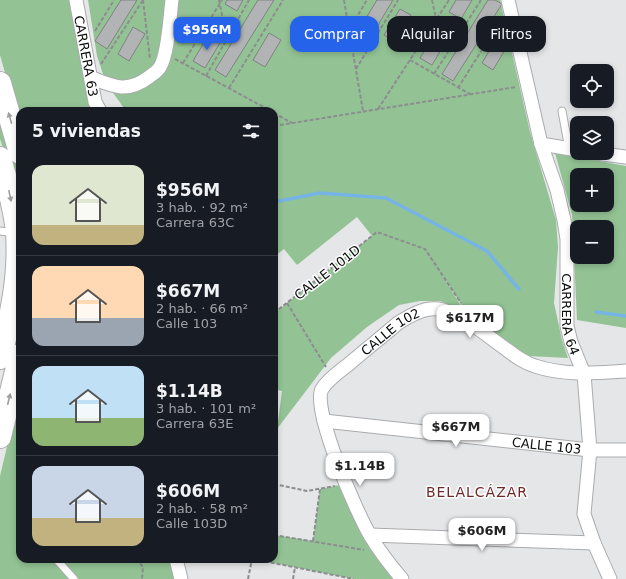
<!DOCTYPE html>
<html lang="es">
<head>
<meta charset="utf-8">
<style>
	body { margin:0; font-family:"DejaVu Sans",sans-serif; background:#242831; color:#f1f3f6; height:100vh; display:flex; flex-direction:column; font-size:15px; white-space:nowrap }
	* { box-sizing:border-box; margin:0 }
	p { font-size:13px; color:#9ea1a6 }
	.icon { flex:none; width:22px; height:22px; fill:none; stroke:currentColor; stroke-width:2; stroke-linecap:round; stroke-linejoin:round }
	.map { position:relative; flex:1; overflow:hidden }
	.drawer { position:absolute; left:16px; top:107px; width:262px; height:456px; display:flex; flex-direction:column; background:#171b24; border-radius:12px; box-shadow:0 2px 6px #0003 }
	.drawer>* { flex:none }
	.banner { position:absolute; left:290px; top:16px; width:276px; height:36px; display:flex; gap:8px }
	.buttons { position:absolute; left:570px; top:64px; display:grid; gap:8px }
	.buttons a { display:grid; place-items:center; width:44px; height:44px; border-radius:8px; background:#171b24; box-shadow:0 2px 6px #0003; font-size:20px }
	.price { position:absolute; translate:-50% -34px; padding:0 9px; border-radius:8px; background:#fff; color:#222; font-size:13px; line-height:26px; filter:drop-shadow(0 1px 2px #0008) }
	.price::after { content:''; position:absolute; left:50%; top:24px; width:12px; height:9px; margin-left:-6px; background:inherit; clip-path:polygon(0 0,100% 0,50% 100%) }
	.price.on { background:#2563eb; color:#fff }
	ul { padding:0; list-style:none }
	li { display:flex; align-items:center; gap:12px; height:100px; padding:0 16px }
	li+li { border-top:1px solid #363941 }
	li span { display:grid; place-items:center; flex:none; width:112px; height:80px; border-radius:12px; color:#555 }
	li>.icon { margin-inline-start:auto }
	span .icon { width:48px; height:48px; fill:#fffc; stroke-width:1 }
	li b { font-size:17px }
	h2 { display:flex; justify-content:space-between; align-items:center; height:48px; padding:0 16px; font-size:17px }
	.pill { padding:0 14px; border-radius:12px; background:#171b24; box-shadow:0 2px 6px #0003; font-size:14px; line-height:36px }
	.pill.on { background:#2563eb; color:#fff }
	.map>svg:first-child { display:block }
	.green { fill:#93c394; fill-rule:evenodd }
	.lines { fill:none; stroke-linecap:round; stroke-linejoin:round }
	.stream { stroke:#76b4e5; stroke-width:3.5 }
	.building { fill:#b2b3b4; stroke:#808183 }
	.lane-casing { stroke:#aaabad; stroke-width:9 }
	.street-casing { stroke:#aaabad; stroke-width:15 }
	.highway-casing { stroke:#aaabad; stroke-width:24 }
	.path { stroke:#8c8d8f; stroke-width:2; stroke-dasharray:4 2; stroke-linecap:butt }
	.lane { stroke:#fff; stroke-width:7 }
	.street { stroke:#fff; stroke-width:13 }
	.highway { stroke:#fff; stroke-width:22 }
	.oneway { fill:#9d9e9e }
	.labels { text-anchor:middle; stroke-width:3; stroke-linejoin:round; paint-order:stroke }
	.street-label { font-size:13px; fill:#0b0c0c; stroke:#fff }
	.neighbourhood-label { font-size:14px; letter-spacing:1px; fill:#6e2828; stroke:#fff }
</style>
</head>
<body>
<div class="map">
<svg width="626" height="579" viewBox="0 0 626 579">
	<rect width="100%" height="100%" fill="#e5e6e8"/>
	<path class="green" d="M0 0H69L87 94 95 111H20V126L0 55Z
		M88 0H500L530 132 556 220 558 247 554 303 562 340 568 358 528 356 466 312 440 271 464 311 440 301H420L399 305 367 327 331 358 277 429 282 391 274 389V308L277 311 372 236 357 217 297 265 284 249 274 257V111H126L106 83 97 56Z
		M0 105 20 167V209L12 176 0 139Z
		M555 153 626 166V328L577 320 572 215ZM577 175H607V205H577ZM577 227H607V257H577Z
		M16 409 20 410V559H171L175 579H0V476Z
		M340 485 395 579H354L254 559H274V535L313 541 320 489Z"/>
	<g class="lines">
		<path class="stream" d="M274 202 320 193 386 198 487 251 519 289
			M596 312 626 316"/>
	</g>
	<path class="building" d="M121 0H137L107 49 95 41Z
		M227 0H243L237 11 225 4Z
		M258 0H274L226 77 215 70Z
		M377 0H393L375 30 363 23Z
		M456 0H472L461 19 449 12Z
		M488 0H495L502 4 453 81 442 74Z
		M400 9 411 15 395 42 384 35Z
		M133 27 145 34 129 61 118 54Z
		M437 31 448 38 432 65 420 58Z
		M269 33 281 40 265 67 253 60Z
		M209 34 221 41 205 68 193 61Z
		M498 36 509 43 493 70 482 63Z"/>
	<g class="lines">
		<defs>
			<path id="lane" d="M562 111 569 149
				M0 231 14 233
				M56 559 74 579"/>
			<g id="street">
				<path id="s1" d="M76 0 93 91 95 102 100 111"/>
				<path id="s2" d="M508 0 541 144 557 190 564 220 567 239V326L571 342 584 374 590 450 584 514 594 543 610 579"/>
				<path d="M92 78C114 87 128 93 149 77 153 74 158 71 160 67 168 55 170 15 172 0"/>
				<path d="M541 144 577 150"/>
				<path d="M596 153 626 157"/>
				<path id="s3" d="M324 421 590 450H626"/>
				<path d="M370 535 594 543"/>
				<path d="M176 559 181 579"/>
				<path id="s4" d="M402 579C391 566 380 552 371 537 358 516 311 409 322 389 328 379 340 371 349 364 365 350 382 337 398 323 409 316 424 307 438 309 462 313 487 336 506 349 515 356 524 363 535 366 564 376 596 373 626 371"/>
			</g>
			<path id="highway" d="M0 83 20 153
				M0 158C7 183 15 208 17 233 20 276 11 317 0 358
				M0 437 20 355"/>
		</defs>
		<use href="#lane" class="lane-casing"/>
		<use href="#street" class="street-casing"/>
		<use href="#highway" class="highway-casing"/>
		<path class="path" d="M143 0 150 59
			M219 0 227 40
			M344 0 363 111
			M432 0 436 18
			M349 30 367 0
			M95 31 114 0
			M175 59 271 111
			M410 60 470 94
			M183 63 222 0
			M101 64 143 0
			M356 69 398 0
			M434 74 481 0
			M206 76 249 0
			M229 88 283 0
			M458 88 500 21
			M378 109 449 0
			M274 113 292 123
			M274 126 516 87
			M287 303 326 367
			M274 308 277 311
			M274 313 377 232 425 249 461 303
			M274 484 307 491 335 486
			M274 535 364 550
			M313 541 320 489
			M136 559 143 567 142 579
			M253 559 354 579
			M248 579 252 559
			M293 579 295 567"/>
		<use href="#lane" class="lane"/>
		<use href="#street" class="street"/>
		<use href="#highway" class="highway"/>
	</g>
	<defs><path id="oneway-solid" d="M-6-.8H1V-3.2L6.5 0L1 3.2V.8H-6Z"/></defs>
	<g class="oneway">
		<use href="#oneway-solid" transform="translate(10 118) rotate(-106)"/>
		<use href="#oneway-solid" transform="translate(10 196) rotate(78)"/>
		<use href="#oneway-solid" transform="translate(9 399) rotate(-76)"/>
	</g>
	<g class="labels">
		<g class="street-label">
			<text dy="5" stroke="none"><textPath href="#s1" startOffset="57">CARRERA 63</textPath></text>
			<text transform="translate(327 272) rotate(-38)" y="5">CALLE 101D</text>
			<text dy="5" stroke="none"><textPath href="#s2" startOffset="322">CARRERA 64</textPath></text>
			<text dy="5" stroke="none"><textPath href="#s4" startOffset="300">CALLE 102</textPath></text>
			<text dy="5" stroke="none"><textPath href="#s3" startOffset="224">CALLE 103</textPath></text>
		</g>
		<g class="neighbourhood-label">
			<text x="477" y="497">BELALCÁZAR</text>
		</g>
	</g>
</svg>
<div class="buttons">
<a><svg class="icon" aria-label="locate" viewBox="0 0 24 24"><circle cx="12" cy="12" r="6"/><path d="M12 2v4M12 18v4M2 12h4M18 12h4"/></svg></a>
<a><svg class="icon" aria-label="layers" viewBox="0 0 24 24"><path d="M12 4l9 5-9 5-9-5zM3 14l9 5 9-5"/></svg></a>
<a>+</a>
<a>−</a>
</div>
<b class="price on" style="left:207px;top:51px">$956M</b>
<b class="price" style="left:470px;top:339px">$617M</b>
<b class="price" style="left:456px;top:448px">$667M</b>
<b class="price" style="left:360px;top:487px">$1.14B</b>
<b class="price" style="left:482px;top:552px">$606M</b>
<div class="banner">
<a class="pill on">Comprar</a>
<a class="pill">Alquilar</a>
<a class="pill">Filtros</a>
</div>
<section class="drawer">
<h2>5 viviendas<svg class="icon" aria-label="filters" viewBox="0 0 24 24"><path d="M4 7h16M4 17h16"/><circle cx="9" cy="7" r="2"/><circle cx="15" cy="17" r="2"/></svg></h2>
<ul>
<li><span style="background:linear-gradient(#dfe7d0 75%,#c2b280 0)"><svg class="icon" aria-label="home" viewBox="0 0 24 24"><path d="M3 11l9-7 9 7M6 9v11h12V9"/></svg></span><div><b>$956M</b><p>3 hab. · 92 m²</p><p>Carrera 63C</p></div></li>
<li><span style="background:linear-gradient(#ffd9b3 65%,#9aa5b1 0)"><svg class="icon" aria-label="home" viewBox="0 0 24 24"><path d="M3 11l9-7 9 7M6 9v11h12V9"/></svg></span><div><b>$667M</b><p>2 hab. · 66 m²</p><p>Calle 103</p></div></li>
<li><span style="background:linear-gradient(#bfe0f5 65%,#8fb573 0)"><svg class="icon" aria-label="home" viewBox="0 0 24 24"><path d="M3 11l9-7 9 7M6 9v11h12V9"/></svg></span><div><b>$1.14B</b><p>3 hab. · 101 m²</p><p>Carrera 63E</p></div></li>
<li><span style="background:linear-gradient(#c9d6e8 65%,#c2b280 0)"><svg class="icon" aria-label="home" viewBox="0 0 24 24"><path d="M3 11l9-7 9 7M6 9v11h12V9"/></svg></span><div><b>$606M</b><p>2 hab. · 58 m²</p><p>Calle 103D</p></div></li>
</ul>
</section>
</div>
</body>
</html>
